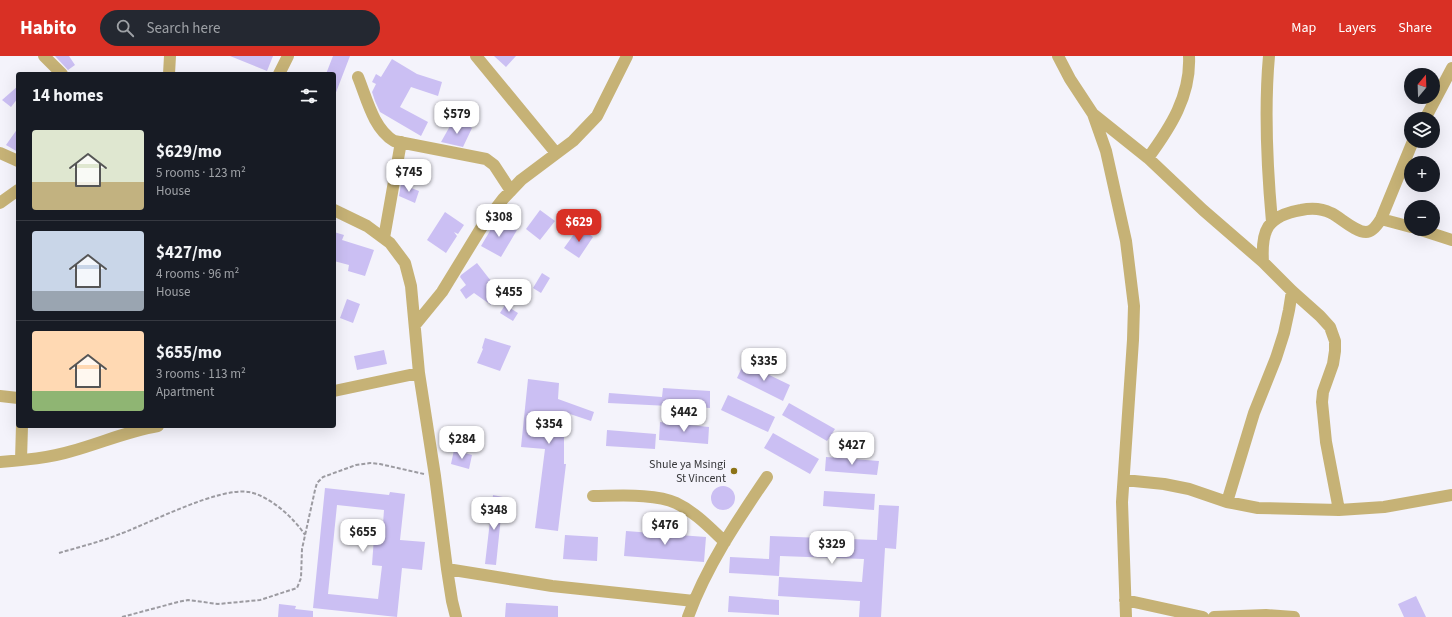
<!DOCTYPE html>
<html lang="en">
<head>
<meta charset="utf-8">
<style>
	body { margin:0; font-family:"Source Sans 3",sans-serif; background:#242831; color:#f1f3f6; height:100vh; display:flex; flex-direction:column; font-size:15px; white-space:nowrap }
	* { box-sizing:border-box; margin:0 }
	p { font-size:13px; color:#9ea1a6 }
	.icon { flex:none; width:22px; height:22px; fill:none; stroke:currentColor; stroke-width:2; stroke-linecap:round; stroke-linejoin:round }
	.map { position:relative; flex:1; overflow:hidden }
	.side { position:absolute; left:16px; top:16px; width:320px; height:356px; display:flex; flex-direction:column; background:#171b24; border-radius:4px; box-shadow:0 4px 16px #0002 }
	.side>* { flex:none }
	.needle { width:26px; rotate:19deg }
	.buttons { position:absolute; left:1404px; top:12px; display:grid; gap:8px }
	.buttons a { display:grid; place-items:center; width:36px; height:36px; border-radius:50%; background:#171b24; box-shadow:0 4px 16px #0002; font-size:20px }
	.price { position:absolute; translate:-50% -34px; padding:0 9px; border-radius:8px; background:#fff; color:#222; font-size:13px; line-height:26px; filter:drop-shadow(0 1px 2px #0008) }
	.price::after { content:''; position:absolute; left:50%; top:24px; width:12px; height:9px; margin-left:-6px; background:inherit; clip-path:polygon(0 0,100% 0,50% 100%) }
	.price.current { background:#d93025; color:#fff }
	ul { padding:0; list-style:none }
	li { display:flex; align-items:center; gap:12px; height:100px; padding:0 16px }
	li+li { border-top:1px solid #363941 }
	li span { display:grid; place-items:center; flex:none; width:112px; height:80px; border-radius:4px; color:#555 }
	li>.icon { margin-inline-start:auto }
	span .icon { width:48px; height:48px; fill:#fffc; stroke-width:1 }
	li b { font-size:17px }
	h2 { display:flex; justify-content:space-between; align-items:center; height:48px; padding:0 16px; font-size:17px }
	header { display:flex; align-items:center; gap:24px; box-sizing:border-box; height:56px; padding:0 20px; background:#d93025; color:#fff }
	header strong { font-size:19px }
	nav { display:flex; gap:22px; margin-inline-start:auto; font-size:14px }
	.search { width:280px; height:36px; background:#242831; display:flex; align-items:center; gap:10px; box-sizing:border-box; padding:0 14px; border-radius:22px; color:#9ea1a6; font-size:15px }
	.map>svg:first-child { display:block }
	.building { fill:#cbbff3; fill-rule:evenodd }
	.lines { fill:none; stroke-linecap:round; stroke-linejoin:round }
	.path { stroke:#9c9ba1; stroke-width:2; stroke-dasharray:4 2; stroke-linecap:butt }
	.minor { stroke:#c6b276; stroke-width:12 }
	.poi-dot { fill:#8c7316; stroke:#f4f3fb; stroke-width:1.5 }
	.labels { text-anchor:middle; stroke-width:3; stroke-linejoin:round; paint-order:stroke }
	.poi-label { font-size:12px; fill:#37373a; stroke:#f4f3fb; text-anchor:end }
</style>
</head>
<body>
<header>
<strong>Habito</strong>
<div class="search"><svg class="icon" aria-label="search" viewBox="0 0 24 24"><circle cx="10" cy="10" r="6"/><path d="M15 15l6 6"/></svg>Search here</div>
<nav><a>Map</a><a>Layers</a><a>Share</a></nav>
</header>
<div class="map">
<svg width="1452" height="561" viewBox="0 0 1452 561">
	<rect width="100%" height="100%" fill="#f4f3fb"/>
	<path class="building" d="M55 0H69L75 9 68 14Z
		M230 0H273L267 15Z
		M333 0H350L335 39 334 18H326Z
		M494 0H516L506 11Z
		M392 3 417 18 442 26 438 40 411 31 400 51 428 66 421 80 380 56 375 45 372 36 376 28 372 26 376 18 381 21Z
		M18 30V42L11 51 2 44Z
		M460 66 472 72 463 91 441 86 450 70 457 74Z
		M18 72V96L6 89Z
		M401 128 419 135 415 147 399 140Z
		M540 154 555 165 540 184 526 173Z
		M445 156 464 169 458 178 454 176 457 180 446 197 427 184Z
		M497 163 517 174 501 201 481 190Z
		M579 171 593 181 579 202 564 192Z
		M334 176 344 179 342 184 374 194 365 220 348 215 349 209 334 205Z
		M477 207 491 225 486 229 499 238 491 249 474 237 466 243 460 234 466 229 460 221 461 219Z
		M542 217 550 222 541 237 533 232Z
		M347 243 360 248 353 267 340 262Z
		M505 249 518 257 513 265 500 257Z
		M485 282 511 290 500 315 477 307 483 293 482 292Z
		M384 294 387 308 357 314 354 300Z
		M744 307 790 329 783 345 737 322Z
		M528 323 559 327 558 343 594 356 591 365 564 356V408H566L558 475 535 472 545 393 521 391Z
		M663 332 710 335V352L608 347 609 337 662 341Z
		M728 339 775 361 768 376 721 354Z
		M789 347 835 373 827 385 782 359Z
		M660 366 709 371 708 388 659 384Z
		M607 374 656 378 655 393 606 390Z
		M773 377 819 403 810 418 764 392Z
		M454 394 472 399 469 413 451 408Z
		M826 401 879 405 877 419 825 415Z
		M711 442a12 12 0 1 1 24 0a12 12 0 1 1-24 0Z
		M325 432 389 439 390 436 405 438 400 484 425 486 422 514 402 512 397 561 313 552ZM337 449 384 454 382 482 374 481 372 509 382 510 378 543 328 538Z
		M824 435 875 438 874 454 823 450Z
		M493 439 503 441 496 509 485 508Z
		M879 449 899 450 896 493 885 492 881 561H859L860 545 778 540 779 521 862 526 864 503 780 500 779 520 729 517 730 501 769 503 770 480 877 484Z
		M626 475 706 481 704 506 624 500Z
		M565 479 598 481 597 505 563 503Z
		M729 540 779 544V559L728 556Z
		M1416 540 1426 561H1404L1398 548Z
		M506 547 558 550V561H505Z
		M279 548 296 550 295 553 313 555V561H278Z"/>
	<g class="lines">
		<path class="path" d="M59 497C79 491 100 486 120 478 150 467 218 431 249 436 270 440 294 462 305 479
			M122 561 178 546 188 544 218 548 260 544 297 532 301 522 302 493 315 434 317 427 323 421 356 409 370 407 380 408 424 418"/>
		<path class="minor" d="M44 0 62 18
			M476 0 556 97
			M1058 0 1070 23 1093 58 1106 95 1126 185 1134 250 1133 284 1122 446 1126 561
			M1269 0C1264 55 1267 111 1272 166
			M169 18 170 0
			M279 18 288 0
			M358 21C367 43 373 72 394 85L486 103 494 109 511 135
			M1093 58 1148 102 1203 154 1263 206 1292 235 1320 260 1330 271 1335 285V295L1333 308 1323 336 1322 346 1326 386 1339 454
			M1425 63 1452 12
			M0 97 18 105
			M1148 102C1170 72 1191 40 1189 0
			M0 147 18 134
			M334 154 367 170 390 187 405 207 411 230 419 317 435 420 447 513 452 545 456 561
			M1381 163 1411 171
			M1418 173 1452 184
			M384 182 401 86
			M1263 206C1261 174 1267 160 1301 154 1311 152 1321 152 1331 157 1340 161 1355 176 1366 176 1373 176 1378 168 1381 163L1413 85
			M415 269 442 236 483 169 503 143 521 124 573 85 597 60 627 0
			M334 335 419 317
			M0 340 18 342
			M21 404 22 370
			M0 406C25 404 49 402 72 395 101 387 128 375 158 370
			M1124 424 1164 428 1189 433 1227 446 1258 452 1339 454 1384 451 1452 439
			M593 440C617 440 655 437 676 447 695 456 710 472 725 486
			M1227 446 1254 357 1276 302 1284 277 1289 254 1292 235
			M447 513 552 530 694 545
			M1125 544 1203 561
			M688 561C706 511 737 465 767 421
			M1214 561 1266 559 1294 561"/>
	</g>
	<circle class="poi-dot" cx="734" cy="415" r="4"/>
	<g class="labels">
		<g class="poi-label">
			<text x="726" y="412">Shule ya Msingi<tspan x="726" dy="14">St Vincent</tspan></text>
		</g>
	</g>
</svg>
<div class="buttons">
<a><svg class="needle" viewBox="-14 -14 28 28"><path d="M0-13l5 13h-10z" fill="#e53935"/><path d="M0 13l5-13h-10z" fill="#9ea1a6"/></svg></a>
<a><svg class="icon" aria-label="layers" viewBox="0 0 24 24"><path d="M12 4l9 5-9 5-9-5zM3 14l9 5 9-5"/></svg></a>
<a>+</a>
<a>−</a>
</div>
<b class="price" style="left:457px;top:79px">$579</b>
<b class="price" style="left:409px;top:137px">$745</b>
<b class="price" style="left:499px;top:182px">$308</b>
<b class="price current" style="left:579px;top:187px">$629</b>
<b class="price" style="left:509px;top:257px">$455</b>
<b class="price" style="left:764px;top:326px">$335</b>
<b class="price" style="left:684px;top:377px">$442</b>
<b class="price" style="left:549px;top:389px">$354</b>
<b class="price" style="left:462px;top:404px">$284</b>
<b class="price" style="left:852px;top:410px">$427</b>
<b class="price" style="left:494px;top:475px">$348</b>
<b class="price" style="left:665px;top:490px">$476</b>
<b class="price" style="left:363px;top:497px">$655</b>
<b class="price" style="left:832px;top:509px">$329</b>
<section class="side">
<h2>14 homes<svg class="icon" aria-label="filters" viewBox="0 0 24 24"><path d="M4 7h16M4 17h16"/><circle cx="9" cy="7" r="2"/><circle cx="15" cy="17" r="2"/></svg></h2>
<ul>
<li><span style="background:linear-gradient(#dfe7d0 65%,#c2b280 0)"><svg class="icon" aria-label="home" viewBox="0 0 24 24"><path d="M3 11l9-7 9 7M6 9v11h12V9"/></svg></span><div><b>$629/mo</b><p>5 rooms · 123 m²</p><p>House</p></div></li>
<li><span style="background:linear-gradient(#c9d6e8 75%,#9aa5b1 0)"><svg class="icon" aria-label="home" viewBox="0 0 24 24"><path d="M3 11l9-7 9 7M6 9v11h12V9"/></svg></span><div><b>$427/mo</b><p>4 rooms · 96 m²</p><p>House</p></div></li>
<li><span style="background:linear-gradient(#ffd9b3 75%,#8fb573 0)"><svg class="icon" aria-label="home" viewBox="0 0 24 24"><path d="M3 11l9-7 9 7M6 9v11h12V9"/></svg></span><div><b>$655/mo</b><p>3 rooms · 113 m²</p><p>Apartment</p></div></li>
</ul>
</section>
</div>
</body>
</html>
